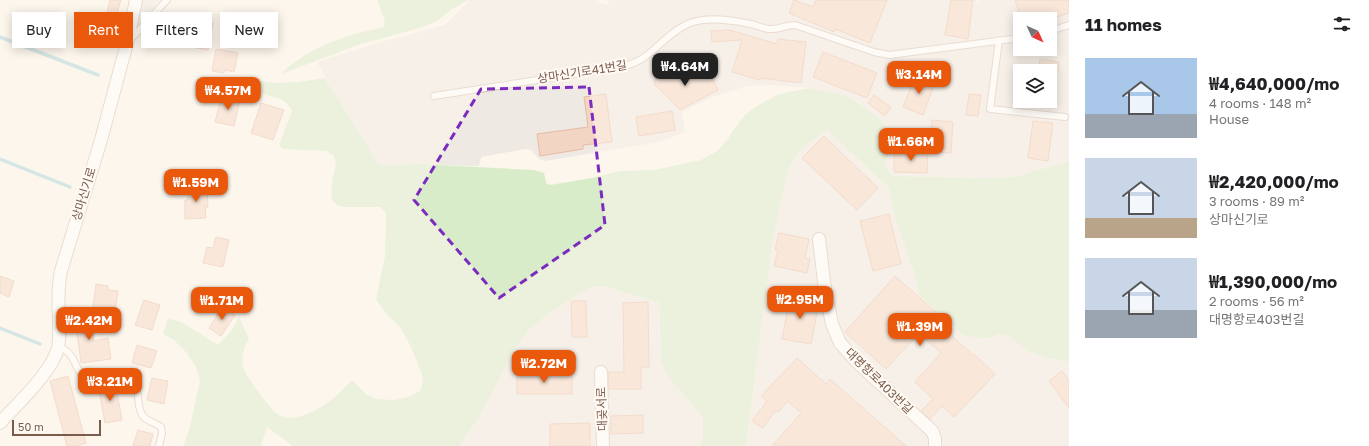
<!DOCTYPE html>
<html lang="en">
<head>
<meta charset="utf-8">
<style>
	body { margin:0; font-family:"Golos Text","Noto Sans KR",sans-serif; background:#f2f2f2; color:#202124; height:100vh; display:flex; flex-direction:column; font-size:15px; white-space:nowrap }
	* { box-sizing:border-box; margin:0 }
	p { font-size:13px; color:#757577 }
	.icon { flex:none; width:22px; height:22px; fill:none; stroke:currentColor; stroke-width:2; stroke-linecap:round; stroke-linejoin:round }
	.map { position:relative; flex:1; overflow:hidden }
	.sheet { display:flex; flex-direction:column; background:#fff; width:300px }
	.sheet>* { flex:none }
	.top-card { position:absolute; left:12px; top:12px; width:380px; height:36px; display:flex; gap:8px }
	.needle { width:26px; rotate:134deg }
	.tools { position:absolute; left:1013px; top:12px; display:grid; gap:8px }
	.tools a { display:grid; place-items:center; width:44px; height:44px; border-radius:0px; background:#fff; box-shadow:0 2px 10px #0003; font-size:20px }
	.scale { position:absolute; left:12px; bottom:10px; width:89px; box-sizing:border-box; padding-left:4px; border:2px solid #7a5c4d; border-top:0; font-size:11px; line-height:14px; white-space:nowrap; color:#7a5c4d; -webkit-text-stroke:3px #fffaf3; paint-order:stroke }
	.price { position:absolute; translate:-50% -34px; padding:0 9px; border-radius:8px; background:#ea580c; color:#fff; font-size:13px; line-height:26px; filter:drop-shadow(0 1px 2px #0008) }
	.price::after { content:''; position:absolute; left:50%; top:24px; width:12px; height:9px; margin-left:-6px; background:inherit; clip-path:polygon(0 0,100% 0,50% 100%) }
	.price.current { background:#222; color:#fff }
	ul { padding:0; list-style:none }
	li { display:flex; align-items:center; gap:12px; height:100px; padding:0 16px }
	li span { display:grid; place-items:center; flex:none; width:112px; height:80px; border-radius:0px; color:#555 }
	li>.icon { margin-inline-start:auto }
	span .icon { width:48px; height:48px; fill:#fffc; stroke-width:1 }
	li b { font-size:17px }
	h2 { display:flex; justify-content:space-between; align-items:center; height:48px; padding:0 16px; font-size:17px }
	.pill { padding:0 14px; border-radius:0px; background:#fff; box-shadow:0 2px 10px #0003; font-size:14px; line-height:36px }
	.pill.current { background:#ea580c; color:#fff }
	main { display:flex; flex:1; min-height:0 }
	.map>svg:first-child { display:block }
	.industrial { fill:#efe9e4; fill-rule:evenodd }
	.green { fill:#d8ecc9 }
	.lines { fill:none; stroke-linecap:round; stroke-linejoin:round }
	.stream { stroke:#a5d3da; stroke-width:3.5 }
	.building { fill:#f3d5c3; stroke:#e6bba3 }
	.lane-casing { stroke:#d1beb0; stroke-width:8 }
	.street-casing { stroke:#d1beb0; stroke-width:14 }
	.lane { stroke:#fff; stroke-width:6 }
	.street { stroke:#fff; stroke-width:12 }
	.marked { fill:none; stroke:#7b2cbf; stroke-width:3; stroke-dasharray:8 5; stroke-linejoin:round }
	.labels { text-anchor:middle; stroke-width:4; stroke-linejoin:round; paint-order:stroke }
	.street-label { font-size:12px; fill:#7a5c4d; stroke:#fffaf3 }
</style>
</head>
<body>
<main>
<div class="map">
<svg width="1069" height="446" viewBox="0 0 1069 446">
	<rect width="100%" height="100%" fill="#fdf6ec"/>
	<path class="industrial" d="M140 0H160L134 29Z
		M470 0H597L600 3 609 6 607 0H977V4L981 0H1069V161L1014 177 989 178 893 176 888 171 886 163 891 142 881 120 869 110 848 96 810 88 772 85 747 86 713 97 682 112 685 132 670 138 654 143 545 161 539 159 531 150 526 149 481 157 479 166 420 164 379 165 346 114 317 62 381 42 445 25ZM1020 19H1050V49H1020ZM1020 71H1050V101H1020Z
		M827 130 889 188 893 211 914 273 919 295 989 338 1000 334 1008 336 1028 351 1047 358 1069 362V446H746L773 238 785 184 789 168 795 158 803 148Z
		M598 286 607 287 659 303 660 350 674 384 703 417V437L700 446H459L479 418 511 356 529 330 548 314 587 289Z"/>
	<path class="green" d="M377 0H469L454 8 435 22 423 27 358 45 281 74C299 55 330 41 355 34 364 31 374 30 383 27L385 21Z
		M325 78 379 165 420 164 534 170 544 173 546 183 550 185 592 178 620 171 654 170 701 160 717 151 727 140 735 128 746 114 760 104 779 94 810 88 848 96 869 110 881 120 889 131 891 142 886 163 888 171 893 176 989 178 1014 177 1069 161V362L1047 358 1028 351 1008 336 1000 334 989 338H977L963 335 919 295 914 273 893 211 889 188 827 130 803 148 795 158 789 168 785 184 773 238 746 446H700L703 437V417L674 384 665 371 661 362 659 303 607 287 598 286 587 289 548 314 529 330 511 356 479 418 459 446H293L267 427 261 446H183L189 431 200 381 196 367 186 352 174 340 163 334 168 318 181 322 218 345 232 330 239 317 249 339C244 348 241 355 243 366 244 374 269 407 276 413 279 415 284 418 288 418 312 418 337 397 352 380L366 394 377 399 393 400 409 397 420 391 423 381 421 372 411 347 400 327 386 314 376 299 385 256 386 213 380 207H343L337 205 332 200 331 192 333 176 336 164 334 156 327 151 283 149 279 145 292 111C286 97 273 98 260 93 255 91 251 83 247 79L275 83 298 82Z"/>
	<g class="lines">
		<path class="stream" d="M0 37 98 75
			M0 159 70 187
			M0 328 40 344"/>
	</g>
	<path class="building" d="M110 0H121L116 16 107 13Z
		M794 0 813 7 816 0H887L870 43 835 29 834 32 789 13Z
		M951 0H973L968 39 945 35Z
		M1015 0H1069V13L1051 19H1021Z
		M192 19 213 23 208 50 192 47 193 41H191L193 29H191Z
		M730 30 777 44 778 39 806 42 801 83 761 78 760 80 732 72 742 40 712 42 711 31Z
		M216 49 238 53 234 72 225 70 224 73 212 71Z
		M823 52 877 73 867 98 813 77Z
		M1040 59 1059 62 1058 71H1038Z
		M677 66 685 82 708 70 718 90 680 110 654 84 656 77Z
		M916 75 935 83 923 115 903 107Z
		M606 94 612 142 583 145V149L540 156 537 134 588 127 584 97Z
		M969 94 981 95 978 116 966 115Z
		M222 95 240 99 234 126 215 122Z
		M874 95 891 107 885 116 868 103Z
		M261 103 284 110 273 140 251 133Z
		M672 111 675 130 639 136 636 117Z
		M932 120 953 122 951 153 929 151Z
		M1033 121 1053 123 1048 161 1028 158Z
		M824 136 878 188 857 210 802 158Z
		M894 152H928L927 173 894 172Z
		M207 187 208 207H205L206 218 185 219V200H188V188Z
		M889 214 901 264 873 271 860 221Z
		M779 233 809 239 805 258 810 259 807 273 774 266 778 250 775 249Z
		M216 237 229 240 223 267 203 263 207 247 213 248Z
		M0 276 14 281 9 297 0 293Z
		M895 276 937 313 932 318 974 356 975 355 995 374 954 417 942 406 930 419 921 411 933 399 915 382 941 353 919 333 886 369 845 332Z
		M96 284 108 286V290L118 291 115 311 93 308Z
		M790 296 819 302 811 344 782 339Z
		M144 300 160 305 152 330 135 325Z
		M571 301H586L587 337H572Z
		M648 302 649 367H641V389H609L608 372H624L623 303Z
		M222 307 235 315 221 336 209 328Z
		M70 317 94 318 93 341 108 338 111 359 81 363 77 332H69Z
		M137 345 157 351 151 368 132 363Z
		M797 358 826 384 830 379 906 446H772L801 413 788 401 778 412 776 410 763 428 752 421 767 401 761 396Z
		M1062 371 1069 380V408L1049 381Z
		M517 373H572V394H517Z
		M68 376 86 443 77 446H67L50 381Z
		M152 378 168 381 164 404 147 400Z
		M115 382 122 420 105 423 98 385Z
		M643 415V433L611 434V416Z
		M590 423V446H550V424Z
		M138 430 153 434 150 446H133Z"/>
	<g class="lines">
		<defs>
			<path id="lane" d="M1050 31 1069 25
				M999 40 990 109 1065 117
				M129 41 167 0
				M434 96 621 67C630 65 638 62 646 56 659 46 674 29 690 23 708 16 732 20 751 24 756 25 762 28 768 29 778 30 786 25 795 25L874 52 889 55 1020 38
				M58 346C75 354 72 361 81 374 96 380 115 373 127 380 144 388 134 405 143 416 147 422 155 422 161 427L162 433 159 446"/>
			<path id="street" d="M819 239 825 290 832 324 840 343 857 362 932 431 935 438V446
				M601 372 603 446
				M0 423C17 404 52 372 58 348 60 338 59 327 59 317 58 301 58 286 61 271L101 140 127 43 136 0"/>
		</defs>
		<use href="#lane" class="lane-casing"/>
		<use href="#street" class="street-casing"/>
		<use href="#lane" class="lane"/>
		<use href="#street" class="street"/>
	</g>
	<path d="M0 0H1069V446H0ZM589 87 605 225 499 298 414 200 481 89Z" fill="#fdf6ec" fill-opacity=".55" fill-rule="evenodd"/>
	<path class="marked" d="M589 87 605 225 499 298 414 200 481 89Z"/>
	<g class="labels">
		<g class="street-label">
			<text transform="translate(582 72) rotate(-9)" y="4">상마신기로41번길</text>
			<text transform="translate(84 194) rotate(-73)" y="4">상마신기로</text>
			<text transform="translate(879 381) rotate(44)" y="4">대명항로403번길</text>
			<text transform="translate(602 409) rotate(-92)" y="4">대곶서로</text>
		</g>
	</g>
</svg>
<div class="tools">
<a><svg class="needle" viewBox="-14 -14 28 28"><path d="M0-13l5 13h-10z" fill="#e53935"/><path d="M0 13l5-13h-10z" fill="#757577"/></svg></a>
<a><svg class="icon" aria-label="layers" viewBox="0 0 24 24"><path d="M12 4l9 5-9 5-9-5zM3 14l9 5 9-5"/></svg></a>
</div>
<div class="scale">50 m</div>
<b class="price current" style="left:685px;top:87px">₩4.64M</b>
<b class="price" style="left:919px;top:95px">₩3.14M</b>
<b class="price" style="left:228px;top:111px">₩4.57M</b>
<b class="price" style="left:911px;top:162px">₩1.66M</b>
<b class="price" style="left:196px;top:203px">₩1.59M</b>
<b class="price" style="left:800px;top:320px">₩2.95M</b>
<b class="price" style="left:222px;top:321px">₩1.71M</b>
<b class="price" style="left:89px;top:341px">₩2.42M</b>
<b class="price" style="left:920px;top:347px">₩1.39M</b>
<b class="price" style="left:544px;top:384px">₩2.72M</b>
<b class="price" style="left:110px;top:402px">₩3.21M</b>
<div class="top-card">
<a class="pill">Buy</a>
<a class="pill current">Rent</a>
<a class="pill">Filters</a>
<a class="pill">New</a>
</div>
</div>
<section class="sheet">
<h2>11 homes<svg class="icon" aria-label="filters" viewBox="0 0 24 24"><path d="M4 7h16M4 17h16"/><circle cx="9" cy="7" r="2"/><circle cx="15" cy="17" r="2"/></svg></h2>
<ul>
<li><span style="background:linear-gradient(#a9c7e8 70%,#9aa5b1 0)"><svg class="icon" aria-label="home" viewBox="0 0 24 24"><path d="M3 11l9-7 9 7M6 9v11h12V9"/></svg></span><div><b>₩4,640,000/mo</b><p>4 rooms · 148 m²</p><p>House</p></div></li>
<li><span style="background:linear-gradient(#c9d6e8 75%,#b9a48a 0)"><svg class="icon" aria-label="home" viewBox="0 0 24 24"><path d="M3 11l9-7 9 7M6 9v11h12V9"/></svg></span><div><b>₩2,420,000/mo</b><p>3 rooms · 89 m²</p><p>상마신기로</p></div></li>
<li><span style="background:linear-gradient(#c9d6e8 65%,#9aa5b1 0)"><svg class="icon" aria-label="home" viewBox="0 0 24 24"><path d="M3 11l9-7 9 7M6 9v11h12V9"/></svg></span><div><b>₩1,390,000/mo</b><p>2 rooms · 56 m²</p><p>대명항로403번길</p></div></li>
</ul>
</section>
</main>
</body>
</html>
